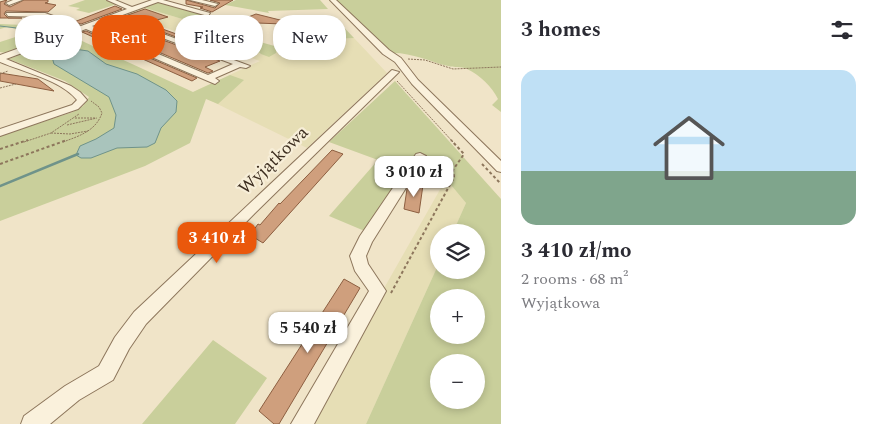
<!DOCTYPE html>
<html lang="en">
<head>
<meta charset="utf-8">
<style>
	body { margin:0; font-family:Spectral,serif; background:#f7f7f7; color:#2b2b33; height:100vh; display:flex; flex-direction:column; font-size:19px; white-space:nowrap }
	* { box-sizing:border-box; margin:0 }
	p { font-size:16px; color:#7c7c81 }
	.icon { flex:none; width:28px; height:28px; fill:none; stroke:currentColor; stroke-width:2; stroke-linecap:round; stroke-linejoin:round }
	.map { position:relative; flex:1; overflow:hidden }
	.side { display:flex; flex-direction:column; background:#fff; width:375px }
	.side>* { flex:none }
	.hud { position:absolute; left:15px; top:15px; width:410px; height:45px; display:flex; gap:10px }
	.buttons { position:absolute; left:430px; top:224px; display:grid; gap:10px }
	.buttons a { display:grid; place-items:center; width:55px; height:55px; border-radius:50%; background:#fff; box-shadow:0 2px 8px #0003; font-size:25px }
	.price { position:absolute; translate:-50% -42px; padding:0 11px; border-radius:10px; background:#fff; color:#222; font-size:16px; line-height:32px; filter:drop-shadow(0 1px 2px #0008) }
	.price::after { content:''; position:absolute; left:50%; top:30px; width:15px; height:11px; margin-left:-8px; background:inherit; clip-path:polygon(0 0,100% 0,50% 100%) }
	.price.current { background:#ea580c; color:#fff }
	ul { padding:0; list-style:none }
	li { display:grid; align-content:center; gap:10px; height:265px; padding:0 20px }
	li span { display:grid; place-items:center; height:155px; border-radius:15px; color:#555 }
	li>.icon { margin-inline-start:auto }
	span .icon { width:90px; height:90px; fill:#fffc; stroke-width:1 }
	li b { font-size:21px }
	h2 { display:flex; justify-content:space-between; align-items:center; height:60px; padding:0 20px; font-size:21px }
	.tag { padding:0 18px; border-radius:20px; background:#fff; box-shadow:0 2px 8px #0003; font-size:18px; line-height:45px }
	.tag.current { background:#ea580c; color:#fff }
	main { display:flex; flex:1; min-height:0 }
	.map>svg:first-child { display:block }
	.farmland { fill:#e6deb5 }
	.green { fill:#c9cf9b; fill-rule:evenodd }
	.water { fill:#a9c4bc; stroke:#6f938a }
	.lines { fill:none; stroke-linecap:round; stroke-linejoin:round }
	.stream-far2 { stroke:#6f938a; stroke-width:1 }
	.stream-far1 { stroke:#6f938a; stroke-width:2 }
	.stream { stroke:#6f938a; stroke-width:2.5 }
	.building { fill:#cf9f7d; stroke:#8d5f41 }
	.minor-casing { stroke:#8d765c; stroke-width:2 }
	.path-far1 { stroke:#8d765c; stroke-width:1; stroke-dasharray:2 1; stroke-linecap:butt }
	.path { stroke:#8d765c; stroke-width:2; stroke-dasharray:3 2.5; stroke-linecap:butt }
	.minor { fill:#faf1dc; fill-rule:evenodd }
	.labels { text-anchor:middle; stroke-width:4.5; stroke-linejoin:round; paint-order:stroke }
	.street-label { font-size:18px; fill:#3d2e20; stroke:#f7eed8 }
</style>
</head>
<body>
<main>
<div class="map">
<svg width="501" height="424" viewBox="0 0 501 424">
	<rect width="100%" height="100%" fill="#f0e4c8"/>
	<path class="farmland" d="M142 7 253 40 249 42V45L261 54 276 53 280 38 314 37 316 40 354 38 387 73 307 148 193 92 260 61 126 14Z
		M446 179 466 203 453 232H439V263L366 424H307Z"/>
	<path class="green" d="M85 0H108L117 4 89 13 76 10 80 8 68 6Z
		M236 0H320L328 9 268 11 269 13 220 4H227Z
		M333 0H501V112L492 105 498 99C492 87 480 75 467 69 461 66 454 68 448 66 428 61 411 52 390 53Z
		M159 1 208 14 189 21 142 7Z
		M335 18 354 38 316 40 313 37 280 38 282 30 277 20Z
		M0 24 23 25 55 36 6 53 0 52V42L31 32 7 27 0 29Z
		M69 35 193 92 230 75 244 80 218 104 206 99 190 143 145 166 0 221V136L73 112 83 106 89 97 65 81 9 59Z
		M253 40 278 47 276 53 269 57 261 54 249 45V42Z
		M395 81 501 199V424H366L439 263V270H476V232H453L466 203 446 179 448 173 439 162 419 153 367 232 329 216 378 160 329 142ZM439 298H476V335H439ZM439 362H476V400H439Z
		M213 340 267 378 235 424H142Z"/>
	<path class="water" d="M61 47 88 51 106 64 137 74 166 90 177 101 176 112 161 128 155 143 147 147 117 148 91 158H81L76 155 80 146 96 139 114 128 116 115 109 97 54 64 52 57Z"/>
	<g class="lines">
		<path class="stream-far2" d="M0 26 25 29 45 37"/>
		<path class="stream-far1" d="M43 36 48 39
			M54 40 64 50"/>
		<path class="stream" d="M0 186 78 154"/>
	</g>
	<path class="building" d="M7 0 4 4 10 7 24 0H48V2L45 3 56 5 48 12 6 11 4 14 8 18H22H0V2Z
		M186 0 215 8 220 3 210 0H233L212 12 200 8 203 7 186 4Z
		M115 6 122 9 81 24 74 22Z
		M145 9 168 17 146 23 234 55 230 57 122 17Z
		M256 14 284 21 283 24 257 23 238 32 223 27Z
		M111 21 220 61 205 67 213 71 208 73 97 26Z
		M86 31 197 78 192 81 82 32Z
		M0 73 38 79 54 91 0 81Z
		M332 150 343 154 263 243 250 235 258 224 260 225 279 203 280 204Z
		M412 182 423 185 419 213 404 209 407 189Z
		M344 279 360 288 279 424H274L259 411Z"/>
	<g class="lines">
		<defs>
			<path id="minor" d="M13 0H22L9 5 6 3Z
				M107 0H115L132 7 152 0H163L210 13 208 16 158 2 117 17 250 66 246 68 240 67 215 78 219 81 215 84 86 29 6 59 71 86 80 92 87 100 78 109 0 136V129L72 105 77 100C61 80 23 72 0 62V55L75 28 44 17 8 16 6 13H45L81 26 127 9ZM111 19 233 64 208 75 92 26Z
				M190 0H202L218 4 215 6Z
				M330 0H336L389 50 401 58 418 80 501 161V172L497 171 412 84 395 62 383 54Z
				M392 70 399 72 255 213 146 324 129 349 113 380 79 400 50 424H21L24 416 65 386 99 366 115 337 134 312Z
				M420 153 426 156 372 242 366 256 368 264 386 291 314 424H291L369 291 355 271 350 256 360 236 416 154Z"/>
		</defs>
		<use href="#minor" class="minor-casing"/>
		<path class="path-far1" d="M408 59 425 60 453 69 501 67
			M0 74 8 71
			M397 81 453 142
			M0 88 16 84
			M75 118H95
			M67 125 97 118
			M51 133 70 134 88 131
			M24 142 51 133 79 114
			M63 142C79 136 96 131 102 113L99 107 91 101"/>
		<path class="path" d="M0 149 28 140
			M0 164 67 140
			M482 164 501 184
			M391 293 452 181 454 177 453 170 464 154 451 140"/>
		<use href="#minor" class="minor"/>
	</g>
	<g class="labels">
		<g class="street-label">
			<text transform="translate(273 160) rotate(-44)" y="6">Wyjątkowa</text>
		</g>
	</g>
</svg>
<div class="buttons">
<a><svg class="icon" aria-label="layers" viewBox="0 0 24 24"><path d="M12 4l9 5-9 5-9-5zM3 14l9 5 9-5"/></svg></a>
<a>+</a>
<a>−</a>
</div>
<b class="price" style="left:414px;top:198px">3 010 zł</b>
<b class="price current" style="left:217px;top:264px">3 410 zł</b>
<b class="price" style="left:308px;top:354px">5 540 zł</b>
<div class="hud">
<a class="tag">Buy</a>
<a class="tag current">Rent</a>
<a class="tag">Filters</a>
<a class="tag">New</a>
</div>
</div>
<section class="side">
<h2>3 homes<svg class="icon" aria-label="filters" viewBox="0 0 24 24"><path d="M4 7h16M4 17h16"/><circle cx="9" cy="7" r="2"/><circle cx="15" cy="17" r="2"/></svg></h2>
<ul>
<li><span style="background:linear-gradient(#bfe0f5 65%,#7fa58c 0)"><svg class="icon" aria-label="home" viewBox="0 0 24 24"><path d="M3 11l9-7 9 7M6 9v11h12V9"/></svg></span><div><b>3 410 zł/mo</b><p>2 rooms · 68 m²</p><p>Wyjątkowa</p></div></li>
</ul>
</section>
</main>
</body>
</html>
